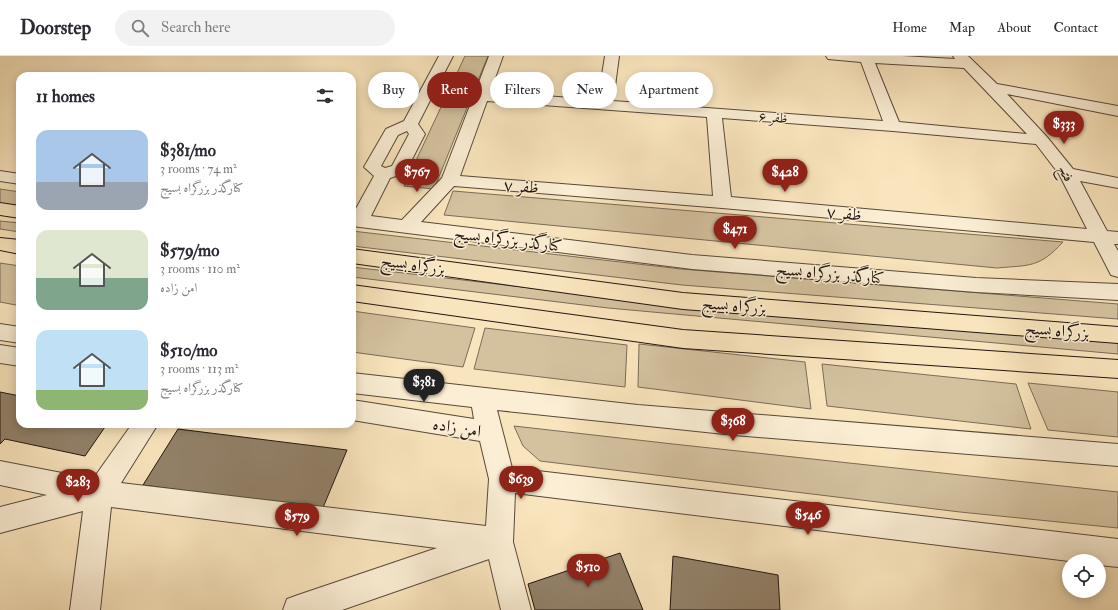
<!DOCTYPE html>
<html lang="en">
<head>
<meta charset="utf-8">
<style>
	body { margin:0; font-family:"IM FELL Double Pica",Amiri,serif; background:#f2f2f3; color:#2b2b33; height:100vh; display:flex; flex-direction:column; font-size:15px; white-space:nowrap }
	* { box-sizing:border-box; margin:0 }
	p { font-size:13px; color:#7c7c81 }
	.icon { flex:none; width:22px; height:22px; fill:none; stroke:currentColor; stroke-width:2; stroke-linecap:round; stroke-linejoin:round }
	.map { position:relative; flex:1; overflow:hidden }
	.drawer { position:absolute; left:16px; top:16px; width:340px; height:356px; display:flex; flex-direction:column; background:#fff; border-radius:12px; box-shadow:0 2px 10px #0003 }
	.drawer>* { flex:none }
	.guide { position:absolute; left:368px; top:16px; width:380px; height:36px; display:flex; gap:8px }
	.controls { position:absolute; left:1062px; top:498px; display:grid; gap:8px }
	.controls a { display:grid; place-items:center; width:44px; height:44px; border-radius:50%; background:#fff; box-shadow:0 2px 10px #0003; font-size:20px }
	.price { position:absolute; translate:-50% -34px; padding:0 9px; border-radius:14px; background:#8f2418; color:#fff; font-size:13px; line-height:26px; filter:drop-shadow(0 1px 2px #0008) }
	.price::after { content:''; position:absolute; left:50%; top:24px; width:12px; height:9px; margin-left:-6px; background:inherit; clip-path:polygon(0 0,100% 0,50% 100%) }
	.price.on { background:#222; color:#fff }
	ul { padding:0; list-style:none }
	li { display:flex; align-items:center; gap:12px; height:100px; padding:0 20px }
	li span { display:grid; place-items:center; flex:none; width:112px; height:80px; border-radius:12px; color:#555 }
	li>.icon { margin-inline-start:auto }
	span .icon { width:48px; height:48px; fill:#fffc; stroke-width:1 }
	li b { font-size:17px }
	h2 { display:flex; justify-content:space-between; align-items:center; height:48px; padding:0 20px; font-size:17px }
	.tag { padding:0 14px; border-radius:18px; background:#fff; box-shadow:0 2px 10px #0003; font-size:14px; line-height:36px }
	.tag.on { background:#8f2418; color:#fff }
	header { display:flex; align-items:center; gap:24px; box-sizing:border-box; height:56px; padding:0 20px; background:#fff; border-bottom:1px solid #e1e1e2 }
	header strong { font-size:19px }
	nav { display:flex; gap:22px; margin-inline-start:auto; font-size:14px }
	.search { width:280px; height:36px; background:#f2f2f3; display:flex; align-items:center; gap:10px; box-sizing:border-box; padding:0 14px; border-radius:22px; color:#7c7c81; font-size:15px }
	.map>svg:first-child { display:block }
	.green { fill:#d4c29f; stroke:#7b6c57 }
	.building { fill:#928169; stroke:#22150f }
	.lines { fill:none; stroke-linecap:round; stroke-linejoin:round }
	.minor-casing { stroke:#58493a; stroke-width:2 }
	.highway-casing { stroke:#22150f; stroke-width:2 }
	.minor { fill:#fbeed4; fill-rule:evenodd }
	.highway { fill:#f9e5bd; fill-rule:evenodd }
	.labels { text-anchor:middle; stroke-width:3; stroke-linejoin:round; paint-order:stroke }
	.far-street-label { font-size:14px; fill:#22150f; stroke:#fbeed4 }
	.street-label { font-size:17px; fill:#22150f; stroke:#fbeed4 }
</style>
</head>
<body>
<header>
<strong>Doorstep</strong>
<div class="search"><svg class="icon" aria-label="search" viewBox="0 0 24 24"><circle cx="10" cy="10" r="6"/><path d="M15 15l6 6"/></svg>Search here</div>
<nav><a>Home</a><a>Map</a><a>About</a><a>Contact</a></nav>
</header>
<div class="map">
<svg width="1118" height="554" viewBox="0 0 1118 554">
	<rect width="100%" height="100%" fill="#f9e5bd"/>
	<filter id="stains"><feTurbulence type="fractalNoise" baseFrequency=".005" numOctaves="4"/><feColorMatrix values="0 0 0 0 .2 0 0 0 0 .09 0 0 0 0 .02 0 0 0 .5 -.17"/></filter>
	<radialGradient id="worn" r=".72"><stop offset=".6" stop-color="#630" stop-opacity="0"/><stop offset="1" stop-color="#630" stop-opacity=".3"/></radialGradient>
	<path class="green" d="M465 0H488L434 133 404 130Z
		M0 133 20 136V150L0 148Z
		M453 135 1063 186C1039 212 1030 209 997 212L444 159Z
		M0 165 20 167V176L0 173Z
		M352 175 681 213 1118 248V263L682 229 352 190Z
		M0 207 20 210V245L16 249 0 246Z
		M352 211 565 236 1118 286V298L608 252 352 221Z
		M352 255 475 272 463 311 352 296Z
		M485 272 627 289 625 331 474 313Z
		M639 288 805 306 811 353 638 331Z
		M822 308 1016 328 1031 373 827 350Z
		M1028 327 1118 336V381L1048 374Z
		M514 370 673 388 1118 436V472L960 456 540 405 523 390Z"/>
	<path class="building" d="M0 336 20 340V368H107L85 400 5 383 0 388Z
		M178 373 347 394 322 454 143 429Z
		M620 497 643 554H535L528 528Z
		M673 500 778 519 780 554H670Z"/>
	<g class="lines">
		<defs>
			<path id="minor" d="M439 0H453L418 68 425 78 405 117 390 122 371 160 402 164 442 122 489 0H503L490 36 598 44 605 0H619L613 45 883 65 861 6 828 3 826 0H902L955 3 953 0H968L997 28 1118 50V60L1007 38 1047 81 1073 113 1118 122V132L1080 125 1107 175 1118 176V188H1114L1118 195V221L1111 219 1094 186 722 152 454 130 421 166 692 199 976 222 1118 228V244L976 236 692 213 352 170V158H353L374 120 364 111 386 73 404 65ZM875 7 964 12 1027 78 899 66ZM487 45 707 61 713 140 460 120ZM722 62 893 75 1036 88 1059 118 1087 173 731 141ZM407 75 409 78 392 110 385 112 381 110 398 79Z
				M0 115 20 118V128L0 125Z
				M0 268 20 271V287L0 284Z
				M0 289 20 292V310L0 307Z
				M352 317 638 349 1118 388V410L734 379 497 354 512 412 1118 483V511L1099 509V505H1069L515 437 513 486 531 554H501L489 503 342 554H283L287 543 298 539 437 492 111 451 100 554H70L83 455 0 477V451L47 439 0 429V405L93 423 132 368H158L121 427 486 470 489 423 480 385 352 364V344L474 363 472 351 352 337Z"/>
			<path id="highway" d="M0 147 20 150V162L0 159Z
				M0 182 20 184V198L0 194Z
				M352 193 683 237 1118 271V287L683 253 352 207Z
				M352 229 683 274 1118 304V322L683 292 352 245Z"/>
		</defs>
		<use href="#minor" class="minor-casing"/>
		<use href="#highway" class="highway-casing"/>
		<use href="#minor" class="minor"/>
		<use href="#highway" class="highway"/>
	</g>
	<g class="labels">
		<g class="far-street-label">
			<text transform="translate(773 61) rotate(4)" y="5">ظفر ۶</text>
			<text transform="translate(1066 117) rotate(57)" y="5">فتح</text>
		</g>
		<g class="street-label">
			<text transform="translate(521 130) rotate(4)" y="6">ظفر ۷</text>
			<text transform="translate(844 157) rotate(5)" y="6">ظفر ۷</text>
			<text transform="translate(508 183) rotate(7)" y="6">کنارگذر بزرگراه بسیج</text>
			<text transform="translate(413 208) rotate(8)" y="6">بزرگراه بسیج</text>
			<text transform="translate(830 217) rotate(5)" y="6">کنارگذر بزرگراه بسیج</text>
			<text transform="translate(734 249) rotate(5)" y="6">بزرگراه بسیج</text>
			<text transform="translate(1057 274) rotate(5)" y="6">بزرگراه بسیج</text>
			<text transform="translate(457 371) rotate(9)" y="6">امن زاده</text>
		</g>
	</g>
	<rect width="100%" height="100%" filter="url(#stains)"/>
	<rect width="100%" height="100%" fill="url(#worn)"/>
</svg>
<div class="controls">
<a><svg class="icon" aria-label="locate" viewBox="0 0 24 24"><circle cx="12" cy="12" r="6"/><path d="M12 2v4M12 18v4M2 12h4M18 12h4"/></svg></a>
</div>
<b class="price" style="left:1064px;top:89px">$333</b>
<b class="price" style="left:417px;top:137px">$767</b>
<b class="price" style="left:785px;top:137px">$428</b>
<b class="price" style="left:735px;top:194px">$471</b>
<b class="price on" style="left:424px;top:347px">$381</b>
<b class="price" style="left:733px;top:386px">$368</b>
<b class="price" style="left:521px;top:444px">$639</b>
<b class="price" style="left:78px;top:447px">$283</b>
<b class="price" style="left:808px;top:480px">$546</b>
<b class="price" style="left:297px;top:481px">$579</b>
<b class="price" style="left:588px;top:532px">$510</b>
<div class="guide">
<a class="tag">Buy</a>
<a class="tag on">Rent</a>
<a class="tag">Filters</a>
<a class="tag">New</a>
<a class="tag">Apartment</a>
</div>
<section class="drawer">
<h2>11 homes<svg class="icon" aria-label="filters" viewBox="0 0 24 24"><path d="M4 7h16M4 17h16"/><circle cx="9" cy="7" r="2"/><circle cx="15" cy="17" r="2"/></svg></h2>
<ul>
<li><span style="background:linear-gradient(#a9c7e8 65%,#9aa5b1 0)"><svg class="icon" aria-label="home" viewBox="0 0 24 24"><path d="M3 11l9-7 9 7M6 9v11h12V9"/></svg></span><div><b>$381/mo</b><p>3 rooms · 74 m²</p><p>کنارگذر بزرگراه بسیج</p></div></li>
<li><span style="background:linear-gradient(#dfe7d0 60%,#7fa58c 0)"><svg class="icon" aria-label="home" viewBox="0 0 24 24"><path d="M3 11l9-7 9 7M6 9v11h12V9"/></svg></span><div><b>$579/mo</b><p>3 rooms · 110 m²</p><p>امن زاده</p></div></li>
<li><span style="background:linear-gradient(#bfe0f5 75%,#8fb573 0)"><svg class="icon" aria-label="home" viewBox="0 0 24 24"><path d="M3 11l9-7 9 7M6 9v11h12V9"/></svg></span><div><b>$510/mo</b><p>3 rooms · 113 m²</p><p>کنارگذر بزرگراه بسیج</p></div></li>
</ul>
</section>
</div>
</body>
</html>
